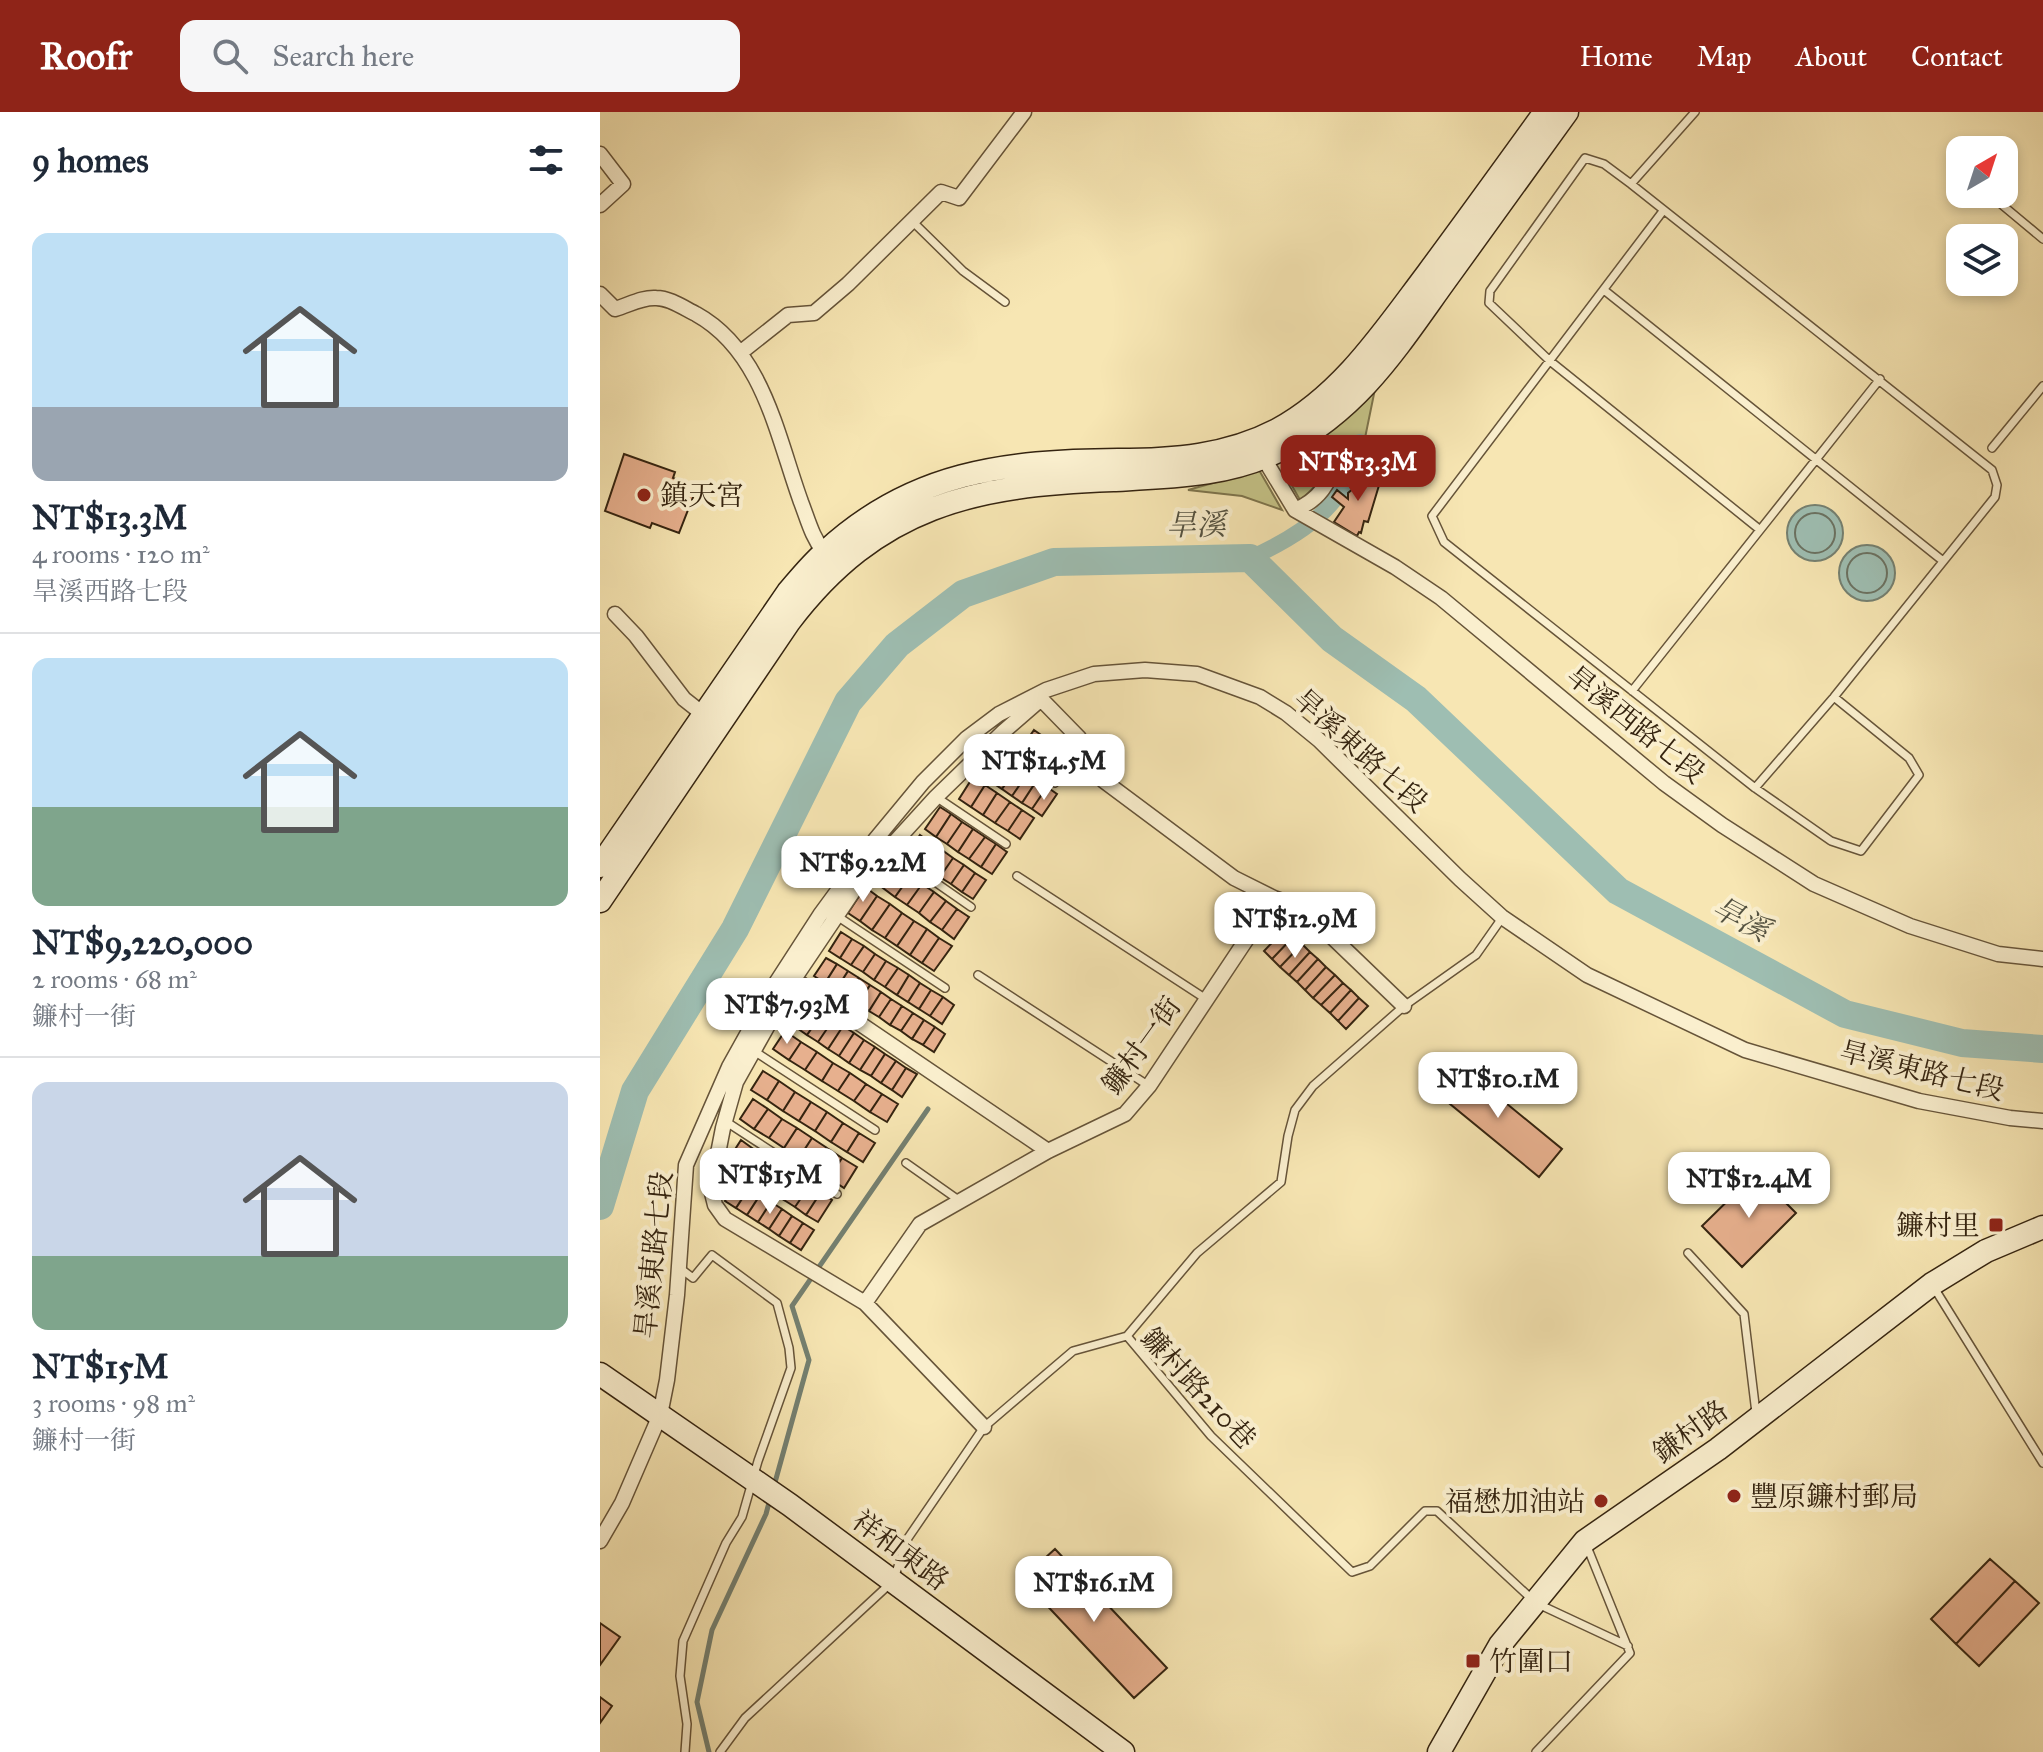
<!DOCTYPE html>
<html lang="en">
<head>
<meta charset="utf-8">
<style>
	body { margin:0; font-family:"IM FELL Great Primer","Noto Serif TC",serif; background:#f6f6f7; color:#1f2937; height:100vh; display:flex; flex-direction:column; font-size:30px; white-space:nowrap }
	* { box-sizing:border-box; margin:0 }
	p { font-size:26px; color:#747a83 }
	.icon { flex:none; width:44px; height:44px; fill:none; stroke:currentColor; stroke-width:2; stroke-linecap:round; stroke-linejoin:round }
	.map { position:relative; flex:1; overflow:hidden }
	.side { display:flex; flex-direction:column; background:#fff; width:600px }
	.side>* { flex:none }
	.needle { width:52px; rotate:39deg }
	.tools { position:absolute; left:1346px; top:24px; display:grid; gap:16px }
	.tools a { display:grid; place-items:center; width:72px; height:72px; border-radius:16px; background:#fff; box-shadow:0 4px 12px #0003; font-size:40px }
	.price { position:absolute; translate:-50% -68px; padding:0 18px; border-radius:16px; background:#fff; color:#222; font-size:26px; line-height:52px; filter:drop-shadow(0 2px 4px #0008) }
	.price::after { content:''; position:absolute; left:50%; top:48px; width:24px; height:18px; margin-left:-12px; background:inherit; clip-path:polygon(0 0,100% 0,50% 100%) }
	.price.selected { background:#8f2418; color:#fff }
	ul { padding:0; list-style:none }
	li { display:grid; align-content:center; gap:16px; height:424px; padding:0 32px }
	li+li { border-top:2px solid #e0e1e3 }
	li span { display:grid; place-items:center; height:248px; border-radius:16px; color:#555 }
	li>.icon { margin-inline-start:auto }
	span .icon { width:144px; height:144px; fill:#fffc; stroke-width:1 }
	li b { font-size:34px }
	h2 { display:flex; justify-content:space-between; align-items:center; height:96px; padding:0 32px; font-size:34px }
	header { display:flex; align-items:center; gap:48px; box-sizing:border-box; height:112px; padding:0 40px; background:#8f2418; color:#fff }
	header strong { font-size:38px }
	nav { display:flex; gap:44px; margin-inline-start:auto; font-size:28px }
	.search { width:560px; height:72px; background:#f6f6f7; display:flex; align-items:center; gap:20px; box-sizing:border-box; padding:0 28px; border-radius:16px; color:#747a83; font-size:30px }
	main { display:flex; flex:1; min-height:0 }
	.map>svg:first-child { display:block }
	.green { fill:#c5c387; stroke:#7d744c; stroke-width:2 }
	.water { fill:#9ebeb2; stroke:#748071; stroke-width:2 }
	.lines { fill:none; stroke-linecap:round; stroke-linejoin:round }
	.shore { stroke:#6a7161; stroke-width:2 }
	.stream { stroke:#748071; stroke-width:5 }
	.canal { stroke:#9ebeb2; stroke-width:16 }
	.river { stroke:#9ebeb2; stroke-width:28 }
	.building { fill:#e7b08e; stroke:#352410; stroke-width:2 }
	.lane-casing { stroke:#665439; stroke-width:10 }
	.street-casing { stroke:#665439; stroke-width:17 }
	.secondary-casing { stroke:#352410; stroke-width:25 }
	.lane { stroke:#faefce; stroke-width:7 }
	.street { stroke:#faefce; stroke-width:14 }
	.secondary { stroke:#faefce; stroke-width:22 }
	.poi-dot { fill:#8f2418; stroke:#faefce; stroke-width:3 }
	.labels { text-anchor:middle; stroke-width:8; stroke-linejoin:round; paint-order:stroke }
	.poi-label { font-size:28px; fill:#352410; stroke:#faefce; text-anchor:start }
	.street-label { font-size:28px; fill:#352410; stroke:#faefce }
	.water-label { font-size:30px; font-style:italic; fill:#545241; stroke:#faefce }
</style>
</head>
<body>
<header>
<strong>Roofr</strong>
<div class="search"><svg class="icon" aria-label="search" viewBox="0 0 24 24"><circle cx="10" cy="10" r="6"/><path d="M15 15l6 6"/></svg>Search here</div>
<nav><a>Home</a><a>Map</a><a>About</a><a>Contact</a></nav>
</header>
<main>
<section class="side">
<h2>9 homes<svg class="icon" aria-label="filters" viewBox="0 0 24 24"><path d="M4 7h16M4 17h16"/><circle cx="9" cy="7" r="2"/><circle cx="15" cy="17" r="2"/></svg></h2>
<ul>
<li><span style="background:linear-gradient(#bfe0f5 70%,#9aa5b1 0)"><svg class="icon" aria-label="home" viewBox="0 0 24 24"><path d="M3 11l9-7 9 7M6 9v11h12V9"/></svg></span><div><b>NT$13.3M</b><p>4 rooms · 120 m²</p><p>旱溪西路七段</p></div></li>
<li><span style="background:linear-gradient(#bfe0f5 60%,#7fa58c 0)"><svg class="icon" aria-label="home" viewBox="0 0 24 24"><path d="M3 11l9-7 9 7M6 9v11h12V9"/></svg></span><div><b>NT$9,220,000</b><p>2 rooms · 68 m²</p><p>鐮村一街</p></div></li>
<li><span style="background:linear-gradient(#c9d6e8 70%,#7fa58c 0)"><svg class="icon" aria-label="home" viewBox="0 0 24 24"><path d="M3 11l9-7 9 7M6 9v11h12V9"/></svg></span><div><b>NT$15M</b><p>3 rooms · 98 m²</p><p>鐮村一街</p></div></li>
</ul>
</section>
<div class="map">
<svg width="1443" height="1640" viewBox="0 0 1443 1640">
	<rect width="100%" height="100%" fill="#f7e6b3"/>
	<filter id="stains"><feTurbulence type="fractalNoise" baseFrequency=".0025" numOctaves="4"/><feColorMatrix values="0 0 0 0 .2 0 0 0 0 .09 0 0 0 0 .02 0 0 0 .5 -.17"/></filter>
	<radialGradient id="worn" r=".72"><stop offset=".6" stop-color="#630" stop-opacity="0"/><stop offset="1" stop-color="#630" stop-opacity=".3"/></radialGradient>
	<path class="green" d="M775 277 765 326 732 324C726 355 726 368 700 388L683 358 684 348Z
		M659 358 682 398 642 384 588 378Z"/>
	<path class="water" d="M1187 421a28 28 0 1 1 56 0a28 28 0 1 1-56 0Z
		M1239 461a28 28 0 1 1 56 0a28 28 0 1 1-56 0Z"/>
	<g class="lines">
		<path class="shore" d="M1195 421a20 20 0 1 1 40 0a20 20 0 1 1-40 0Z
			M1247 461a20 20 0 1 1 40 0a20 20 0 1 1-40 0Z"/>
		<path class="stream" d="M174 1374 209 1248 192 1194 328 997
			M109 1640 97 1590 112 1518 166 1402 170 1387"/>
		<path class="canal" d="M650 446C677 434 710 416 730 393 746 376 752 351 760 330"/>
		<path class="river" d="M0 1094 35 979 135 817 248 590 297 533 363 482 454 450 650 446 732 527 816 587 1018 779 1245 902 1362 931 1443 937"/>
	</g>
	<path class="building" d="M24 342 75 360 73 366 97 375 79 421 52 411 50 416 5 399Z
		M757 361 776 362V369L780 370 768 410 764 409 761 421 759 420 757 424 734 410 744 395 732 385 737 378 748 387V381L755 375Z
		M434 618 444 625 432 644 421 637Z
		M444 625 455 632 443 652 432 644Z
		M455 632 466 640 453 659 443 652Z
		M466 640 477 647 464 666 453 659Z
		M397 642 407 649 393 671 382 664Z
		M407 649 417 655 402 677 393 671Z
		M417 655 427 662 412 684 402 677Z
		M427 662 437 668 422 691 412 684Z
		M373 665 385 673 371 695 359 687Z
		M437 668 447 675 432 697 422 691Z
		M385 673 397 681 383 703 371 695Z
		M447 675 457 682 442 704 432 697Z
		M397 681 410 690 395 711 383 703Z
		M410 690 422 698 408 719 395 711Z
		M340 695 351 702 336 725 325 717Z
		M422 698 434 706 420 727 408 719Z
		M351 702 362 710 347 732 336 725Z
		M362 710 373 717 358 740 347 732Z
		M373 717 385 725 369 747 358 740Z
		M320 723 331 731 318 750 307 742Z
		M385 725 396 732 381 755 369 747Z
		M331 731 342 738 329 758 318 750Z
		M396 732 407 740 392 762 381 755Z
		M342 738 353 746 340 765 329 758Z
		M353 746 364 753 351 772 340 765Z
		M286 747 298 755 283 776 271 768Z
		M364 753 375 761 362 780 351 772Z
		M298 755 310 764 295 785 283 776Z
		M375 761 386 768 373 787 362 780Z
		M310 764 322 772 307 793 295 785Z
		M322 772 334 780 319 801 307 793Z
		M265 775 277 784 260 809 248 801Z
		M334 780 346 789 330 810 319 801Z
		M277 784 290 792 272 818 260 809Z
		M346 789 357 797 342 818 330 810Z
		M290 792 302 801 285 826 272 818Z
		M357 797 369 805 354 827 342 818Z
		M302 801 314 809 297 834 285 826Z
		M314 809 327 817 310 843 297 834Z
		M686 816 694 824 672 847 664 839Z
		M327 817 339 826 322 851 310 843Z
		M241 820 252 827 240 846 229 839Z
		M694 824 702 832 680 855 672 847Z
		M339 826 352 834 334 859 322 851Z
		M252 827 264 834 251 853 240 846Z
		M702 832 710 840 689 863 680 855Z
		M264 834 275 842 263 860 251 853Z
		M710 840 718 847 697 870 689 863Z
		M275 842 286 849 274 868 263 860Z
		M226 846 237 852 225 871 214 864Z
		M718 847 726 855 705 878 697 870Z
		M286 849 298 856 285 875 274 868Z
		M237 852 248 859 236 878 225 871Z
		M726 855 735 863 713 886 705 878Z
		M298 856 309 863 297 883 285 875Z
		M248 859 259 866 247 885 236 878Z
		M309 863 320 871 308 890 297 883Z
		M735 863 743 871 721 893 713 886Z
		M259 866 270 873 258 892 247 885Z
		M320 871 331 878 319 897 308 890Z
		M743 871 751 878 730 901 721 893Z
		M270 873 281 880 269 899 258 892Z
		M331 878 343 885 330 904 319 897Z
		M751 878 759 886 738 909 730 901Z
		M281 880 291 887 279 905 269 899Z
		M343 885 354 893 342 912 330 904Z
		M759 886 768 894 746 917 738 909Z
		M201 887 211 894 197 916 186 910Z
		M291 887 302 894 290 913 279 905Z
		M211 894 222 901 207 923 197 916Z
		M302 894 313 901 301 919 290 913Z
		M222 901 233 908 218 930 207 923Z
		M313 901 324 908 312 927 301 919Z
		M233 908 243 914 228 937 218 930Z
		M324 908 335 915 323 933 312 927Z
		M243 914 254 921 239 944 228 937Z
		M335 915 345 922 334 940 323 933Z
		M185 919 201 930 189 948 173 937Z
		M254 921 264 928 249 951 239 944Z
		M264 928 275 935 260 958 249 951Z
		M201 930 217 940 205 958 189 948Z
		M275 935 285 942 271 964 260 958Z
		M217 940 233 951 222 969 205 958Z
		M285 942 296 949 281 971 271 964Z
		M296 949 306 956 292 978 281 971Z
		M856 950 962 1037 939 1065 833 978Z
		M233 951 250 961 238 979 222 969Z
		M306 956 317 962 302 985 292 978Z
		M163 959 179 969 167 988 151 978Z
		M250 961 266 972 254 989 238 979Z
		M179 969 195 980 183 999 167 988Z
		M266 972 282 982 270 1000 254 989Z
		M195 980 211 990 199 1009 183 999Z
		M282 982 298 992 287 1010 270 1000Z
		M153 987 168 997 154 1017 140 1007Z
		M211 990 227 1000 215 1019 199 1009Z
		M168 997 182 1007 169 1026 154 1017Z
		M227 1000 243 1011 231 1030 215 1019Z
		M182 1007 197 1016 184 1036 169 1026Z
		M243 1011 259 1021 247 1040 231 1030Z
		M197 1016 212 1026 199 1046 184 1036Z
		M259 1021 275 1031 263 1050 247 1040Z
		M212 1026 227 1036 214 1056 199 1046Z
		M141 1028 152 1036 138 1058 127 1050Z
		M152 1036 164 1043 149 1065 138 1058Z
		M227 1036 242 1046 229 1066 214 1056Z
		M164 1043 175 1051 161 1073 149 1065Z
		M242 1046 257 1055 244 1076 229 1066Z
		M175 1051 187 1058 172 1080 161 1073Z
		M187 1058 198 1065 184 1088 172 1080Z
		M1156 1061 1196 1101 1142 1155 1102 1114Z
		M198 1065 210 1073 195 1095 184 1088Z
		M138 1069 149 1076 136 1096 125 1089Z
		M210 1073 221 1080 206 1103 195 1095Z
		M149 1076 160 1083 147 1103 136 1096Z
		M221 1080 232 1088 218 1110 206 1103Z
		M160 1083 171 1090 158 1110 147 1103Z
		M171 1090 182 1097 169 1117 158 1110Z
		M182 1097 192 1104 179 1124 169 1117Z
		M192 1104 203 1111 190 1131 179 1124Z
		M203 1111 214 1118 201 1138 190 1131Z
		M455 1437 567 1556 534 1586 422 1467Z
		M1390 1447 1415 1469 1356 1532 1331 1507Z
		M1415 1469 1439 1491 1379 1554 1356 1532Z
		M0 1511 20 1525 0 1553Z
		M0 1585 12 1594 0 1611Z"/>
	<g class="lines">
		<defs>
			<path id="lane" d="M1358 56 1360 58
				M1031 72 1095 0
				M1389 82 1443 127
				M1063 99 832 404 844 430 1155 676 1231 729 1261 739 1319 663 1309 646 1234 585
				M312 109 363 159 405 190
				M1004 178 1343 449
				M1392 336 1443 274
				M1032 579 1280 267
				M394 629 455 671
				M1155 676 1234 585 1395 385 1397 373 1392 358 1031 72 1004 52 985 46 890 179 889 191 950 249 1159 417
				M336 685 406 732
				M289 738 371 795
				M417 764 606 887
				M237 804 345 876
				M378 863 549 974
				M154 939 275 1018
				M125 1009 237 1082
				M306 1051 360 1089
				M1088 1141 1144 1202 1156 1301
				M81 1157 93 1166 112 1143 177 1191 189 1236 191 1256 158 1349 142 1405 126 1431 83 1529 80 1564 87 1612 85 1640
				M1333 1174 1443 1351
				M527 1224 611 1324 752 1460 770 1454 825 1399H837L936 1491 1028 1534
				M527 1224 597 1141 681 1070 688 1024 695 998 713 974 804 894 876 843 902 806
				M120 1640 145 1606 293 1469 308 1426 384 1315 473 1239 527 1224
				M936 1640 1030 1541 986 1432"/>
			<path id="street" d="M0 42 23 72 0 93
				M0 182 15 197C29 193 42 185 56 186 70 186 84 196 96 202 163 239 177 324 201 390 208 408 212 425 224 440
				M140 241 188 203 214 201 248 172 341 80 359 86 424 0
				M660 340 695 398 795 455 841 486 1064 671 1122 713 1214 772 1310 814 1398 842 1443 847
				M695 398C719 388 730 371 736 347
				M15 502 36 524 84 587 103 602
				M194 867 448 1039
				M265 1191 320 1112 448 1039 525 1002 549 974 674 786
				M384 1315 265 1191 125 1107 115 1093 111 1077 123 1016 136 970 194 867 252 781 274 753 336 685 403 620 441 587 479 626 504 669 634 766 674 786 702 796 804 894
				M0 1429 22 1391 60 1303 67 1268 77 1183 86 1053 129 955 174 874 220 803 275 728 323 670 367 626 399 602 446 578 494 562 545 558 597 562 660 585 686 601 719 628 860 767 902 805 987 863 1145 938 1319 989 1410 1006 1443 1009"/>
			<path id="secondary" d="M0 754 188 480C200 466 211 452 225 440 311 360 405 349 518 348 573 348 627 344 677 318 742 283 784 219 827 162 867 108 906 54 945 0
				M0 789 189 510C278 393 374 373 513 368 572 365 632 364 684 336 763 294 799 232 850 162 889 108 928 54 967 0
				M0 1262 190 1393 523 1640
				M839 1640 900 1533 985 1429 1118 1337 1332 1172 1386 1139 1443 1115"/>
		</defs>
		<use href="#lane" class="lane-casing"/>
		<use href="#street" class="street-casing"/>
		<use href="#secondary" class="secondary-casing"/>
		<use href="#lane" class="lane"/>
		<use href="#street" class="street"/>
		<use href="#secondary" class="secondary"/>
	</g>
	<g class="poi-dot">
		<circle cx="44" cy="383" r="8"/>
		<rect x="1388" y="1105" width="16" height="16" rx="4"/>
		<circle cx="1134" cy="1384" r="8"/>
		<circle cx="1001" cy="1389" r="8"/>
		<rect x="865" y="1541" width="16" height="16" rx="4"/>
	</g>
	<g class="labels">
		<g class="poi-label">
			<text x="60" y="393">鎮天宮</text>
			<text x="1380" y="1123" text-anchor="end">鐮村里</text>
			<text x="1150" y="1394">豐原鐮村郵局</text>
			<text x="985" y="1399" text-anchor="end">福懋加油站</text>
			<text x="889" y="1559">竹圍口</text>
		</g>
		<g class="street-label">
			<text transform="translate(1036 612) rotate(39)" y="10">旱溪西路七段</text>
			<text transform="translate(761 638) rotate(42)" y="10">旱溪東路七段</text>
			<text transform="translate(541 933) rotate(-54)" y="10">鐮村一街</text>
			<text transform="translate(1322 958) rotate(14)" y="10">旱溪東路七段</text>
			<text transform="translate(53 1143) rotate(-84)" y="10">旱溪東路七段</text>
			<text transform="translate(599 1276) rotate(47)" y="10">鐮村路210巷</text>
			<text transform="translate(1090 1319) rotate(-36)" y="10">鎌村路</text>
			<text transform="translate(301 1438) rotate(37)" y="10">祥和東路</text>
		</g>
		<g class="water-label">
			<text transform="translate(596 413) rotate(-1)" y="10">旱溪</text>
			<text transform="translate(1141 807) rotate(28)" y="10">旱溪</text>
		</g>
	</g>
	<rect width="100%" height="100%" filter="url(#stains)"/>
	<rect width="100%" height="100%" fill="url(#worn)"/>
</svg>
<div class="tools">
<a><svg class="needle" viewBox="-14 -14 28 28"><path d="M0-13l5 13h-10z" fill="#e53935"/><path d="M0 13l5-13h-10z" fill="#747a83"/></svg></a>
<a><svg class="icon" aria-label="layers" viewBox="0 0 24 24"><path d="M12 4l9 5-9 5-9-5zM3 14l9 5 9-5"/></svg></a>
</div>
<b class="price selected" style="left:758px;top:391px">NT$13.3M</b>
<b class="price" style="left:444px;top:690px">NT$14.5M</b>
<b class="price" style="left:263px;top:792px">NT$9.22M</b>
<b class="price" style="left:695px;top:848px">NT$12.9M</b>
<b class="price" style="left:187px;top:934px">NT$7.93M</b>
<b class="price" style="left:898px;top:1008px">NT$10.1M</b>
<b class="price" style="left:170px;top:1104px">NT$15M</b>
<b class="price" style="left:1149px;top:1108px">NT$12.4M</b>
<b class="price" style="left:494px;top:1512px">NT$16.1M</b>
</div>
</main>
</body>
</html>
